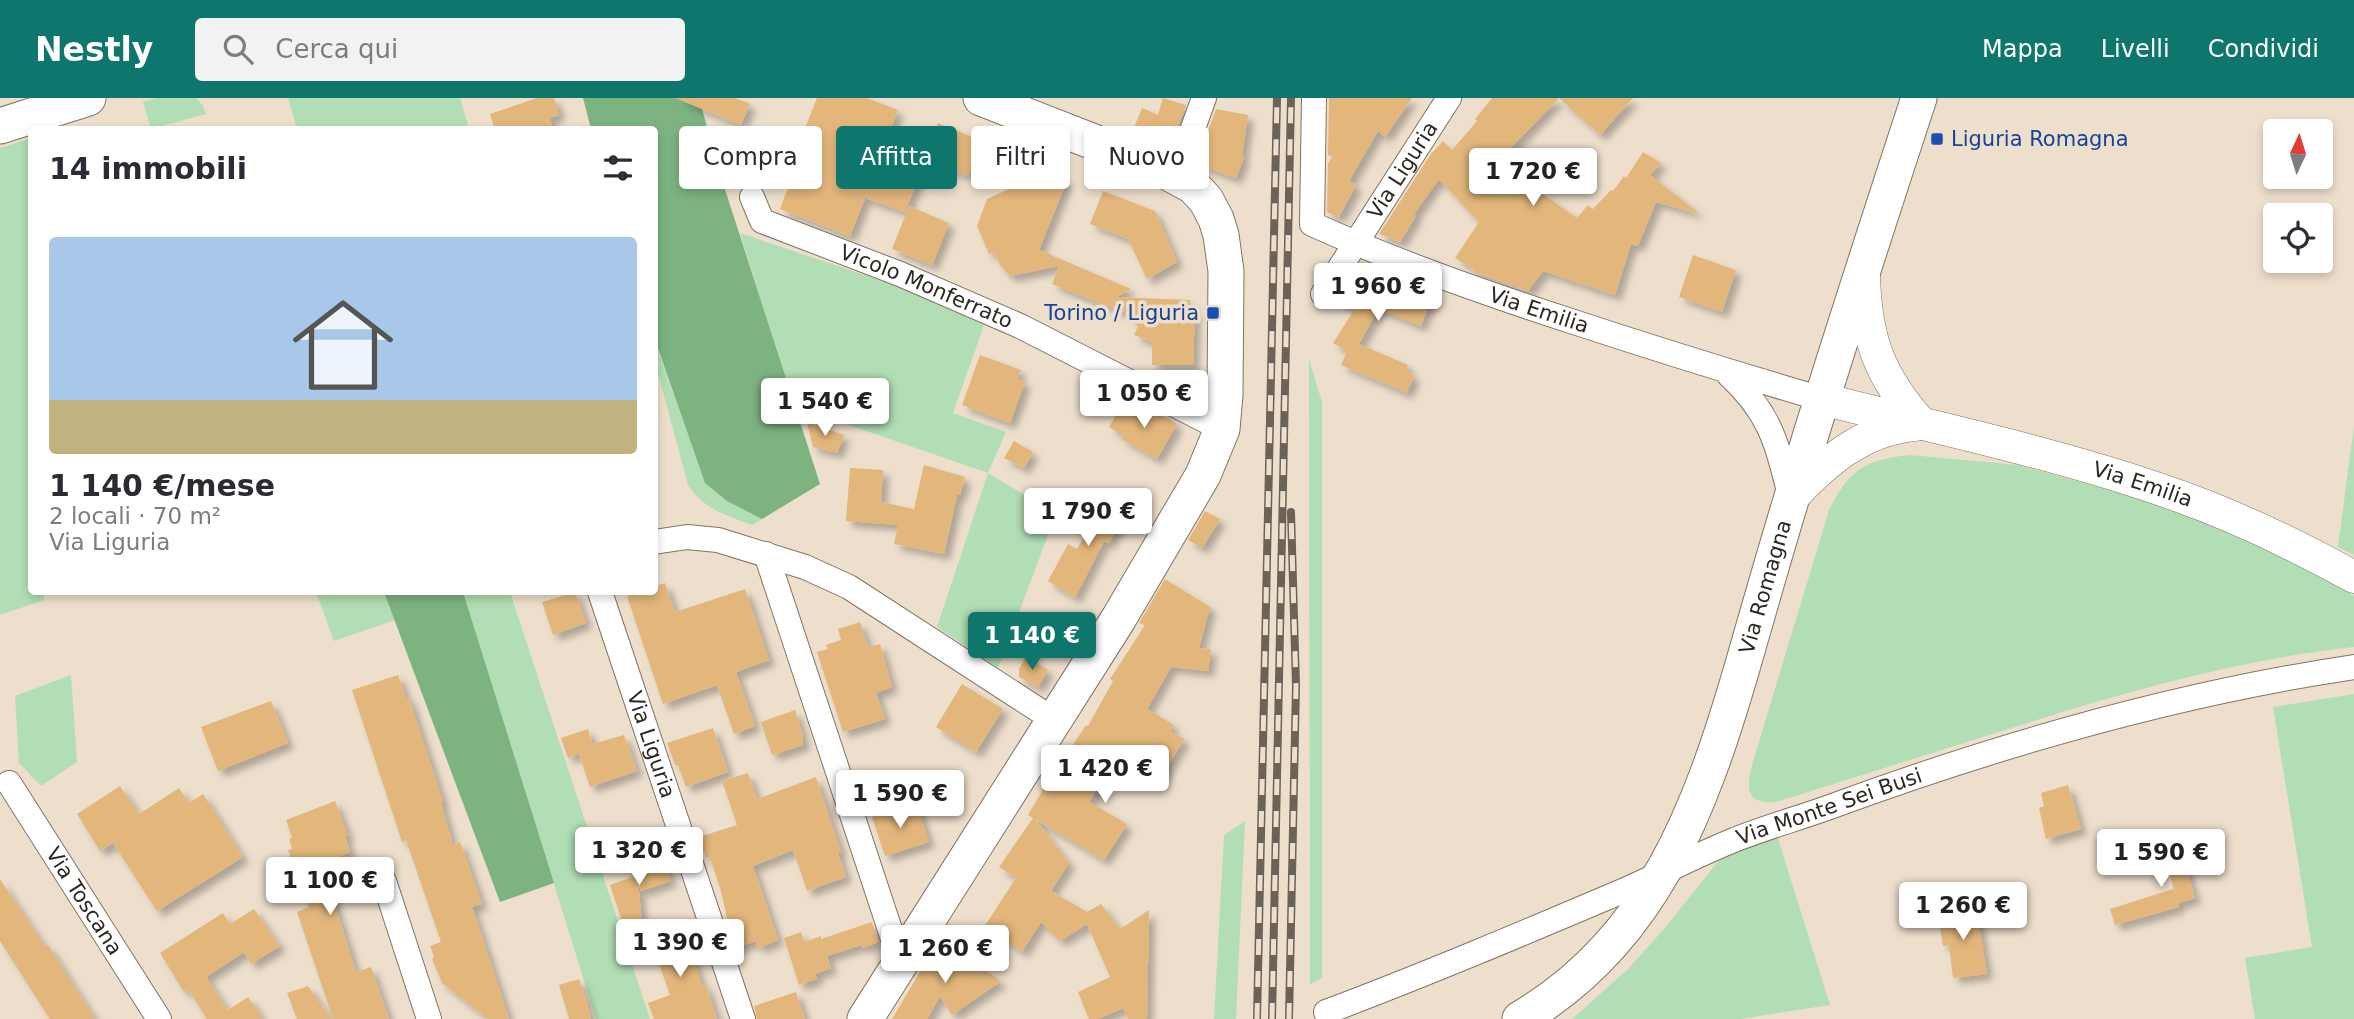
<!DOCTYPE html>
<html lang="it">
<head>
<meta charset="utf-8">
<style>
	body { margin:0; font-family:"DejaVu Sans",sans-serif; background:#f2f2f3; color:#2b2b33; height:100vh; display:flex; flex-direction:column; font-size:26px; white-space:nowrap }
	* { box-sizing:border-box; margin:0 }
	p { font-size:23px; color:#7c7c81 }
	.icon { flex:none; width:38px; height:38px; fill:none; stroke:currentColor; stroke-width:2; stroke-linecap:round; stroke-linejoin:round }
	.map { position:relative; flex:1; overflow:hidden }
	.details { position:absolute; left:28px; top:28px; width:630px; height:469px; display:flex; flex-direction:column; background:#fff; border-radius:7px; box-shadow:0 4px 10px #0003 }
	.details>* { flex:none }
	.guide { position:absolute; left:679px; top:28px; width:665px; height:63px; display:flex; gap:14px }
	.needle { width:46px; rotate:4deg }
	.tools { position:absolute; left:2263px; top:21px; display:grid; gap:14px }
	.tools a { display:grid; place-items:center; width:70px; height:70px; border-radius:7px; background:#fff; box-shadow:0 4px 10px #0003; font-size:35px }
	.price { position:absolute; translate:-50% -60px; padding:0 16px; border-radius:7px; background:#fff; color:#222; font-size:23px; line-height:46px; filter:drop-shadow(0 2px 4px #0008) }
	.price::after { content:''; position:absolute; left:50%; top:42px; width:21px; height:16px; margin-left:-10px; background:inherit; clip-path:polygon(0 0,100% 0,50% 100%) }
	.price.active { background:#0f766e; color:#fff }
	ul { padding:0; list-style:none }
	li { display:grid; align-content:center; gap:14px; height:371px; padding:0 21px }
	li span { display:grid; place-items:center; height:217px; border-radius:7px; color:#555 }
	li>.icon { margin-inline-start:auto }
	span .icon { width:126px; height:126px; fill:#fffc; stroke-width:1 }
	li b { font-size:30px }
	h2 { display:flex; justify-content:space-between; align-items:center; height:84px; padding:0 21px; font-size:30px }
	.pill { padding:0 24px; border-radius:7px; background:#fff; box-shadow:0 4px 10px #0003; font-size:24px; line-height:63px }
	.pill.active { background:#0f766e; color:#fff }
	header { display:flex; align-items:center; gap:42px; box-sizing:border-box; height:98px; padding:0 35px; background:#0f766e; color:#fff }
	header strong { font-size:33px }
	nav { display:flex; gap:38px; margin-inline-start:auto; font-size:24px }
	.search { width:490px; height:63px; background:#f2f2f3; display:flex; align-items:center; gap:18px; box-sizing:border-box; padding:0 24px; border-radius:7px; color:#7c7c81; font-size:26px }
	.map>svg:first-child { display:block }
	.green { fill:#b1deb4 }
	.forest { fill:#7db381 }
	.building { fill:#e3b67c; filter:url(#shadow) }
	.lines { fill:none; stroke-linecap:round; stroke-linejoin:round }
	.minor-casing { stroke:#807363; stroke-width:26 }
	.tertiary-casing { stroke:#807363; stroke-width:33 }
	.secondary-casing { stroke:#807363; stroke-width:37 }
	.minor { stroke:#fff; stroke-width:24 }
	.tertiary { stroke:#fff; stroke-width:32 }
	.secondary { stroke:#fff; stroke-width:35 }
	.rail-casing { stroke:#6b6258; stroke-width:8 }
	.rail { stroke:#eedfcd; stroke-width:5; stroke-dasharray:16; stroke-linecap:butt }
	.transit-dot { fill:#1a4fb4; stroke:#eedfcd; stroke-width:2.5 }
	.labels { text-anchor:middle; stroke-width:7; stroke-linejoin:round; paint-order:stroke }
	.transit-label { font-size:21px; fill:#164399; stroke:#eedfcd; text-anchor:start }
	.street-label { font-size:21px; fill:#2c2720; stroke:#eedfcd }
</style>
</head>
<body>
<header>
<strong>Nestly</strong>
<div class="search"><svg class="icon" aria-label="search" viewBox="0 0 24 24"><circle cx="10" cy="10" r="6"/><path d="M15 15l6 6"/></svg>Cerca qui</div>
<nav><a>Mappa</a><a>Livelli</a><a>Condividi</a></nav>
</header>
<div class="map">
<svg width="2354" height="921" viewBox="0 0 2354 921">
	<defs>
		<filter id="shadow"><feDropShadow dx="6" dy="6" stdDeviation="3.5" flood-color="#0004"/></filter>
	</defs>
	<rect width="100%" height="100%" fill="#eedfcd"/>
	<path class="green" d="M156 0H196L203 8 206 16 151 31 143 4Z
		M288 0H460L469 31H297Z
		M31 40 32 494H43L44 502 0 517V50Z
		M740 135 897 188 984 227 953 315 1006 334 988 375 1056 416 998 570 937 529 988 375 794 308Z
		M654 242 705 384 727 403 762 421 752 427C728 418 703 411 688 387L655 264Z
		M1309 261 1322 304V880L1310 886Z
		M2354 328V457L2338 449Z
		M1910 357 2018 367 2170 409 2274 454 2354 498V549C2233 562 2115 597 1999 634 1925 657 1850 681 1776 704 1746 706 1746 691 1752 667L1829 412C1850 371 1864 362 1910 357Z
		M316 494H384L395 522 334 543Z
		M463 494H510L650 921H596Z
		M71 577 77 664 41 688 19 665 15 598Z
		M2354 596V921H2255L2245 860 2312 849 2273 609Z
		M1245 723 1236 921H1214L1224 737Z
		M1774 728 1830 907 1740 921H1572L1628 871 1664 831 1735 742Z"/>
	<path class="forest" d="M583 0H699L722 82 820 386 762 421 727 403 705 385 655 242 654 32 591 31Z
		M384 494H463L554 785 500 804Z"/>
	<path class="building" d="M537 0H554L559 17 550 20 553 32H495L490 16Z
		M675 0H735L750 6 741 27Z
		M817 0H867L898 12 879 62 920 76 905 114 865 100 850 138 780 111 810 32 805 30Z
		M1163 0 1186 7 1169 52 1131 37 1142 10 1158 17Z
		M1329 0H1412L1385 39 1378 33 1349 83 1356 87 1339 119 1327 114 1328 66 1332 59 1328 57Z
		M1492 0H1559L1494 67 1535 103 1541 95 1577 120 1588 107 1593 111 1611 92 1613 93 1624 78 1626 80 1643 54 1661 65 1650 77 1700 116 1656 104 1638 148 1631 146 1615 197 1543 173 1528 193 1472 173 1473 171 1455 160 1479 124 1439 81 1414 116 1416 118 1400 144 1379 136 1431 56 1443 43 1452 52 1477 23 1475 21Z
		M1559 0H1633L1600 37Z
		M1216 11 1248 17 1242 58 1244 59 1236 80 1196 66Z
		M938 25 982 43 968 78 923 61Z
		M1023 65 1067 82 1039 152 1131 191 1117 199 1190 202V211H1195L1193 267H1152V244L1134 237 1138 228 1132 224 1135 219 1052 186 1059 168 1010 178 1000 167 994 154 989 156 977 128 987 101 1013 89Z
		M1103 93 1155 113 1177 164 1147 181 1128 141 1090 126Z
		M909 108 949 125 932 167 892 151Z
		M1693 157 1736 172 1722 214 1679 199Z
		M1362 164 1382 174 1380 176 1433 196 1421 228 1378 211 1359 246 1408 267 1406 273 1414 278 1407 295 1341 267 1347 253 1333 245 1354 212 1337 202Z
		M980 257 1021 272 1017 281 1025 284 1010 325 962 307Z
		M1144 308 1177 326 1157 361 1122 341 1123 338 1109 329 1121 309 1138 318Z
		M807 324 844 337 837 355 813 349Z
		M1014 343 1033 354 1024 370 1004 360Z
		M924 367 965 379 960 397H957L944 456 894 446 898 427 846 423 850 370 883 372 881 404 914 411Z
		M1108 397 1129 409 1109 445 1104 443 1075 500 1048 483 1068 446 1077 451Z
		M1205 413 1220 421 1202 450 1188 442Z
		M1165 481 1210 509 1199 550 1211 551 1208 573 1171 569 1147 611 1174 627 1170 633 1184 641 1158 685 1116 660 1089 704 1127 726 1104 762 1035 721 1069 765 1051 793 1087 814 1101 806 1120 831 1149 812 1147 921H1128L1123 910 1098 921H1089L1078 894 1110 879 1087 826 1060 843 1041 824 1022 854 984 829 1016 780 999 769 1033 720 1028 717 1044 690 1086 627 1088 628 1113 583 1110 581 1145 527 1139 525Z
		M665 485 675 514 745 491 769 562 736 574 755 628 734 636 717 587 663 606 627 498 640 494H654V489Z
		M575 494 586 525 553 537 542 504Z
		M860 524 868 549 880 546 892 589 876 595 885 621 843 634 817 554 828 551 826 547 841 542 838 531Z
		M1026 559 1048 572 1038 589 1019 579V571Z
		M398 577 406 600H409L443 704 441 705 453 747 460 744 482 806 472 809 509 921H488L442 885 432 861 434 859 430 848 441 844 406 742 402 744 352 592Z
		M962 586 1003 611 976 654 936 629Z
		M271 603 288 645 218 673 201 629Z
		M795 612 803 639V647L772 657 761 624Z
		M713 630 728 674 686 689 678 667H675L667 645Z
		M588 631 592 646 624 637 637 673 590 689 579 656 568 660 561 640Z
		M748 675 757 701 816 679 841 754 838 755 846 779 807 793 793 752 753 768 778 842 758 850 756 843 735 850 726 824H728L721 793 710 759 706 760 699 739 737 727 722 683Z
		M2068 687 2081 731 2046 741 2039 710 2044 708 2041 695Z
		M120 688 139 716 179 690 189 705 203 696 243 759 157 813 113 745 100 753 77 716Z
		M335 703 348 738H345L350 754 318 767 327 782 356 874 371 869 389 921H333L297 814 309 809 288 752 292 751 289 741 292 740 286 722Z
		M916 705 929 744 885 758 872 719Z
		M2177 737 2195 800 2178 805 2179 809 2115 827 2110 811 2173 791 2175 797 2162 741Z
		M658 746 671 783 641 793 638 784 643 835 628 841 610 787 636 778 628 756Z
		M0 781 45 849 48 847 95 921H50L0 843Z
		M1976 809 1987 876 1953 880 1949 847 1943 848 1938 816Z
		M254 811 280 848 251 866 244 854 206 879 228 912 248 899 263 921H207L188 891 184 894 160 855 223 815 230 826Z
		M872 824 878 844 863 850 861 847 827 858 831 870 815 876 817 881 799 887 784 840 801 834 804 844 821 838V841Z
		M682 826 702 888 706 887 717 921H654L648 905 670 897 649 837Z
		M942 844 1001 883 952 917 940 898 927 921H892L927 862 930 864Z
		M579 881 586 901 591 921H569L559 887Z
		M308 888 331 921H297L287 895Z
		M796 894 805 921H757L754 908Z"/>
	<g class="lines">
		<defs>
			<g id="minor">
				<path id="s1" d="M1314 0 1312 126C1398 165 1487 196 1577 225 1659 252 1740 277 1822 301"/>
				<path d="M1176 77 1204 0"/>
				<path id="s2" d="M752 99 762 123 900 176 1020 228 1222 331"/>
				<path id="s3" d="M1323 196 1449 0"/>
				<path d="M1729 277C1772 317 1777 347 1791 401"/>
				<path d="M654 444 687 439 718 442 805 469 849 489 1054 622"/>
				<path d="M766 456 901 865"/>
				<path id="s4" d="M600 494 743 921"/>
				<path id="s5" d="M9 685 159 921"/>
				<path d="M384 783 429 921"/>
				<path id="s6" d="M1326 914C1427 876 1526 834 1625 792 1661 776 1697 757 1734 742 1764 730 1796 721 1827 710 1998 647 2174 596 2354 569"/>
			</g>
			<g id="tertiary">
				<path d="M1864 175C1865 239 1879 279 1922 326"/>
				<path id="s7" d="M1822 301C1940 331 2061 356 2176 397 2238 419 2296 447 2354 479"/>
				<path d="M1791 401C1825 364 1862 332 1914 327"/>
			</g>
			<g id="secondary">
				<path d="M0 28 88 0"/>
				<path d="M865 921 1119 520 1203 377 1222 331 1225 297 1226 173 1221 137 1216 121 1206 102 1193 88 1158 69 981 0"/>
				<path id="s8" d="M1520 921C1653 843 1701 710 1742 570 1758 514 1774 458 1791 402 1831 268 1875 134 1919 0"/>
			</g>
		</defs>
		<use href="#minor" class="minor-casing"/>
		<use href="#tertiary" class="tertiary-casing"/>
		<use href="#secondary" class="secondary-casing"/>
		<use href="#minor" class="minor"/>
		<use href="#tertiary" class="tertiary"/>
		<use href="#secondary" class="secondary"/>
		<defs>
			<path id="rail" d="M1257 921 1277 0
				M1272 921 1291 0
				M1289 921 1296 588 1291 414"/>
		</defs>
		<use href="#rail" class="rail-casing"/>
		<use href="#rail" class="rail"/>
	</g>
	<g class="transit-dot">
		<rect x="1930" y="34" width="14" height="14" rx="3.5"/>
		<rect x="1206" y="208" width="14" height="14" rx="3.5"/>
	</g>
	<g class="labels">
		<g class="transit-label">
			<text x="1951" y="48">Liguria Romagna</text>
			<text x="1199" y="222" text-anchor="end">Torino / Liguria</text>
		</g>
		<g class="street-label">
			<text dy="7" stroke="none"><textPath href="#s3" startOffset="147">Via Liguria</textPath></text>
			<text dy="7" stroke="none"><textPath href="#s2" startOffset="203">Vicolo Monferrato</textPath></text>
			<text dy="7" stroke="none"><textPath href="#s1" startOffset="369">Via Emilia</textPath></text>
			<text dy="7" stroke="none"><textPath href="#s7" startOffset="332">Via Emilia</textPath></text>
			<text dy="7" stroke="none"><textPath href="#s8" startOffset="511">Via Romagna</textPath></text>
			<text dy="7" stroke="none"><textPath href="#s4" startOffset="161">Via Liguria</textPath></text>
			<text dy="7" stroke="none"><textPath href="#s6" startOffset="544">Via Monte Sei Busi</textPath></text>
			<text dy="7" stroke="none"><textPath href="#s5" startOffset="140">Via Toscana</textPath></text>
		</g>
	</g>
</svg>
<div class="tools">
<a><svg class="needle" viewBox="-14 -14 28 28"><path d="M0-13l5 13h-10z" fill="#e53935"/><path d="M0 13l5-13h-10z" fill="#7c7c81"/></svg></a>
<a><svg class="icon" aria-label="locate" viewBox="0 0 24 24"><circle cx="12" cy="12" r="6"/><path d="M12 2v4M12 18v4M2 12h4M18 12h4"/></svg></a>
</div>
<b class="price" style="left:1533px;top:110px">1 720 €</b>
<b class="price" style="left:1378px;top:225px">1 960 €</b>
<b class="price" style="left:1144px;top:332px">1 050 €</b>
<b class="price" style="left:825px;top:340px">1 540 €</b>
<b class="price" style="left:1088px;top:450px">1 790 €</b>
<b class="price active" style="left:1032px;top:574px">1 140 €</b>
<b class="price" style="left:1105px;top:707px">1 420 €</b>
<b class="price" style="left:900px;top:732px">1 590 €</b>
<b class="price" style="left:639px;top:789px">1 320 €</b>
<b class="price" style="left:2161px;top:791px">1 590 €</b>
<b class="price" style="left:330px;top:819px">1 100 €</b>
<b class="price" style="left:1963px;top:844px">1 260 €</b>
<b class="price" style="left:680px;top:881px">1 390 €</b>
<b class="price" style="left:945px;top:887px">1 260 €</b>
<div class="guide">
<a class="pill">Compra</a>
<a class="pill active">Affitta</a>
<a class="pill">Filtri</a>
<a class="pill">Nuovo</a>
</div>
<section class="details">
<h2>14 immobili<svg class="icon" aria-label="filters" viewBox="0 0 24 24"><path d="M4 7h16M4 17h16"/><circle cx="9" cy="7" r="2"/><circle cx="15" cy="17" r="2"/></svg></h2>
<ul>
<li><span style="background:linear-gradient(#a9c7e8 75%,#c2b280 0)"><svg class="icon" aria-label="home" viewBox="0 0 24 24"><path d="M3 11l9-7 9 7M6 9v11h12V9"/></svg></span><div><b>1 140 €/mese</b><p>2 locali · 70 m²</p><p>Via Liguria</p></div></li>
</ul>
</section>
</div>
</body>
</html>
